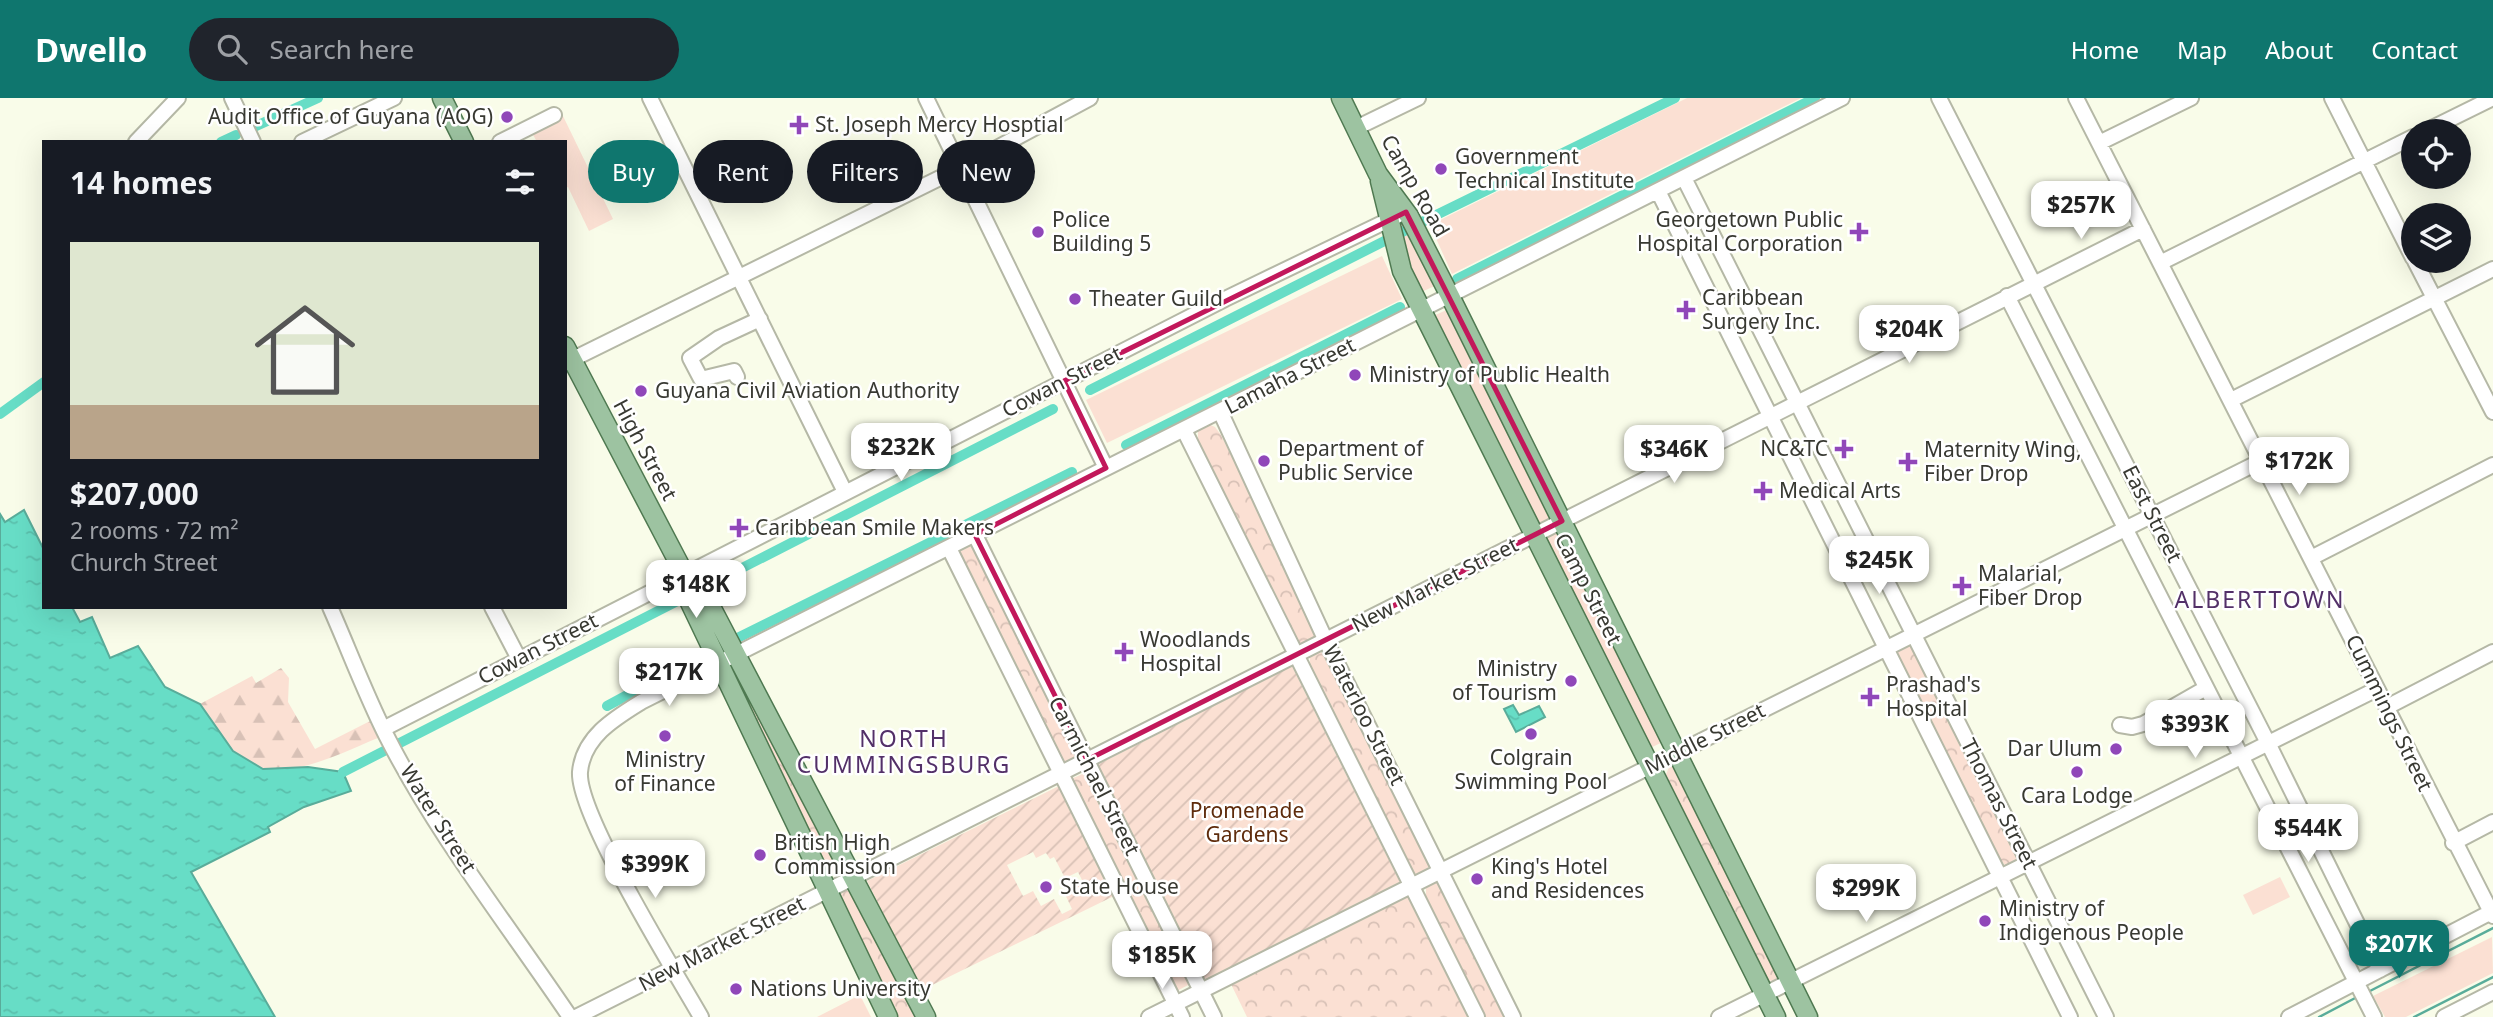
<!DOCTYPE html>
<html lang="en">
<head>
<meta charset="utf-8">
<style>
	body { margin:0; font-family:"Noto Sans",sans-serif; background:#20242c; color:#f1f3f6; height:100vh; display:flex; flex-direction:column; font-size:26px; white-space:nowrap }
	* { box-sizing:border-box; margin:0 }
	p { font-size:23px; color:#9ea1a6 }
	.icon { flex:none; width:38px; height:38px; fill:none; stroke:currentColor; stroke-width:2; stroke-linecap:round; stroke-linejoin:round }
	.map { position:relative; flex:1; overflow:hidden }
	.panel { position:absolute; left:42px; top:42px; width:525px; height:469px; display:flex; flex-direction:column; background:#171b24; border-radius:0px; box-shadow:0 7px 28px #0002 }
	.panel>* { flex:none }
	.hud { position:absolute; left:588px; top:42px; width:665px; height:63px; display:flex; gap:14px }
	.buttons { position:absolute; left:2401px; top:21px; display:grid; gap:14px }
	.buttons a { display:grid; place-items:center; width:70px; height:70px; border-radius:50%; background:#171b24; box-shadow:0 7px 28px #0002; font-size:35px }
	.price { position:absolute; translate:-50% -60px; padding:0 16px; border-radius:14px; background:#fff; color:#222; font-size:23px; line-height:46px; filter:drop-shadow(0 2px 4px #0008) }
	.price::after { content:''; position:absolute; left:50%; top:42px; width:21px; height:16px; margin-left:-10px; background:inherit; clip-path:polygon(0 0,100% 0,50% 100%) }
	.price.selected { background:#0f766e; color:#fff }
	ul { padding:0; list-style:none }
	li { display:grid; align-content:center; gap:14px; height:371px; padding:0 28px }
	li+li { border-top:2px solid #363941 }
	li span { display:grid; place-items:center; height:217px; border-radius:0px; color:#555 }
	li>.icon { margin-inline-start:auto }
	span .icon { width:126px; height:126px; fill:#fffc; stroke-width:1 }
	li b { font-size:30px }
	h2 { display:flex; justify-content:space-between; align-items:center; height:84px; padding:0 28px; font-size:30px }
	.pill { padding:0 24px; border-radius:32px; background:#171b24; box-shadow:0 7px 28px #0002; font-size:24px; line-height:63px }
	.pill.selected { background:#0f766e; color:#fff }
	header { display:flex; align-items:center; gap:42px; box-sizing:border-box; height:98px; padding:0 35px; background:#0f766e; color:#fff }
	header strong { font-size:33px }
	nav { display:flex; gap:38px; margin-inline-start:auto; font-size:24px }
	.search { width:490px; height:63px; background:#20242c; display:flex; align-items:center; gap:18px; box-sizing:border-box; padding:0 24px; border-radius:38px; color:#9ea1a6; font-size:26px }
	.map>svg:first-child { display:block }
	.grass { fill:#fbe0d3 }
	.forest { fill:url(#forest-firs) }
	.park { fill:url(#park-crowns) }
	.garden { fill:url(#garden-furrows); fill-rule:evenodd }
	.water { fill:url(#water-ripples); stroke:#59ac9a; stroke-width:2 }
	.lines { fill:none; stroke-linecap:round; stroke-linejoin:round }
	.stream { stroke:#59ac9a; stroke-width:2.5 }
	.canal { stroke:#67ddc6; stroke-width:10 }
	.minor-casing { stroke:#b5b8a6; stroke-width:18 }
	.major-casing { stroke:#4f7951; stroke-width:21 }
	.minor { stroke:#fff; stroke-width:14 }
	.major { stroke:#9dc3a1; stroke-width:18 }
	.marked { fill:none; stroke:#c2185b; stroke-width:5; stroke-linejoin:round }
	.poi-dot { fill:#9047b9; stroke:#fff; stroke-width:2.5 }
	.labels { text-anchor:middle; stroke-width:5; stroke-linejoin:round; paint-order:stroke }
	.poi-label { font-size:21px; fill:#383932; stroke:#fff; text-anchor:start }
	.street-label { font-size:21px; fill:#383932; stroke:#fff }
	.park-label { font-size:21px; fill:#5e2b0b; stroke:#fff }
	.neighbourhood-label { font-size:23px; letter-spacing:2px; fill:#533068; stroke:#fff }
</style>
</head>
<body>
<header>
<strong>Dwello</strong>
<div class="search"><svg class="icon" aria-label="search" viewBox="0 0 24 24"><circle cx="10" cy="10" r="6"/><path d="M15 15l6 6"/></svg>Search here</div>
<nav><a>Home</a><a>Map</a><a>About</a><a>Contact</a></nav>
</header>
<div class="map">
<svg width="2493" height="919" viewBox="0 0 2493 919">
	<defs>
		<pattern id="forest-firs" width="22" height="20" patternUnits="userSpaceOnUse" patternTransform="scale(1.75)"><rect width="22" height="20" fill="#fbe0d3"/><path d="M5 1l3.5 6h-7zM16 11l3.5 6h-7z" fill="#d8c1b6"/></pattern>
		<pattern id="park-crowns" width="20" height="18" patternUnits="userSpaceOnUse" patternTransform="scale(1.75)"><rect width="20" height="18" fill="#fbe0d3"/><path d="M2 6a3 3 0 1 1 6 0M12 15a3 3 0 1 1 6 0" fill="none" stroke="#d8c1b6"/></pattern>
		<pattern id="garden-furrows" width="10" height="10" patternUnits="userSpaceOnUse" patternTransform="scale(1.75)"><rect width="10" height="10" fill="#fbe0d3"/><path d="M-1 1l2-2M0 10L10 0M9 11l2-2" fill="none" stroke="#d8c1b6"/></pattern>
		<pattern id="water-ripples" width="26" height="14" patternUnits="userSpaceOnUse" patternTransform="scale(1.75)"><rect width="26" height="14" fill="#67ddc6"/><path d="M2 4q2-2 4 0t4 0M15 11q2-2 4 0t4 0" fill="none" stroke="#5abeab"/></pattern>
	</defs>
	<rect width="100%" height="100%" fill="#f9fce9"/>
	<path class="grass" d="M1687 0H1801L1452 176 1430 127Z
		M562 16 613 121 589 133 568 89 565 90V44H537L530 31Z
		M1386 102 1437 187 1419 195Z
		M1382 158 1402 201 1107 345 1086 302Z
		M1451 210 1554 421 1537 429 1431 219Z
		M1562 432 1665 643 1648 651 1542 442Z
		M2280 779 2290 799 2253 817 2243 797Z
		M2492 839 2493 875 2406 919H2385L2373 898Z
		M860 897 871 919H817Z"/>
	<path class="forest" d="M281 570 289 580 288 604 315 651 378 619 386 637C341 653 271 698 231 650 220 637 210 620 200 606L252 578 256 585Z"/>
	<path class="park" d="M1206 325 1215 329 1221 337 1320 538 1304 549 1298 544 1285 521 1198 343V331Z
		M973 447 1079 659 1064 666 957 455Z
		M1908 546 1912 548 2019 761 2017 764 2005 767 1998 759 1896 557 1898 551Z
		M1318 553 1327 557 1431 766 1424 774 1416 776 1409 772 1310 571V559Z
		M738 573 840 766 830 778 733 576Z
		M1677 668 1781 878 1777 884 1764 881 1665 679 1669 669Z
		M1087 674 1190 886 1175 894 1071 681Z
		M1435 783 1444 786 1510 919H1484L1426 800V788Z
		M844 793H850L853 797 915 919H895L838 799Z
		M1408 796 1468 919H1247L1230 884Z"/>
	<path class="garden" d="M1292 568 1401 786 1205 885 1095 668Z
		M1059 688 1114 798 922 892 867 783ZM1033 754 1036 760 1046 755 1050 761 1054 759 1065 780 1078 774 1083 784 1064 794 1072 811 1062 816 1054 801 1041 808 1033 793 1023 798 1007 767Z"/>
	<path class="water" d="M24 412 44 452V509H72L80 524 92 519 110 560 138 548 165 589 200 606 233 653 263 671 308 669 343 674 351 693 304 709 268 729 270 734 191 774 275 919H0V416L5 424Z
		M1513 607 1519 617 1539 608 1545 619 1516 634 1504 611Z"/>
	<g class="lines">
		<path class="stream" d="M2368 894 2493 830
			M2319 919 2359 898
			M2414 919 2493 879"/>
		<path class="canal" d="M254 29 318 0
			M221 44 236 37
			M1457 181 1815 0
			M1090 292 1424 123 1675 0
			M0 316 44 284
			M1126 347 1400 209
			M607 608 685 566 1072 374
			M343 674 1053 311"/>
		<defs>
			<path id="minor" d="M232 0 253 44
				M650 0 845 394
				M926 0 1106 370
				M1939 0 2268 645 2380 872
				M2076 0 2493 818
				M2332 0 2413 160
				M1356 30 1418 0
				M2426 33 2493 0
				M136 44 178 0
				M302 44 394 0
				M500 44 554 17
				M2099 45 2191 0
				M1684 80 2106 919
				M1658 93 2070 919
				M2415 163 2493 314
				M2160 165 2413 39
				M2007 198 2374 919
				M565 265 960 70 1090 0
				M737 279 734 273 701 281 690 260 719 240 760 221
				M2231 302 2493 171
				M1220 313 1326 543 1513 919
				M1184 332 1477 919
				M975 437 1214 919
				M949 450 1182 919
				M2311 460 2493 367
				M330 509C349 552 365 595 386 637 436 736 508 827 570 919
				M492 509 519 561
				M2387 609 2493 554
				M2120 627 2132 629 2143 626 2206 590
				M383 631 1225 201 1397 118
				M2453 745 2493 724
				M576 919 2143 131
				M701 919C676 875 577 716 580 674 583 639 615 620 641 604L1842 0
				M1149 919 2261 363
				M1719 919 2377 591
				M2289 919 2493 813
				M2444 919 2493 894"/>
			<path id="major" d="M442 0 464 44
				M1341 0 1378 76 1409 118 1450 198 1808 919
				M1380 83 1402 173 1776 919
				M565 248 685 477
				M685 477 697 482 926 919
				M685 477 683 490 888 919"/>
		</defs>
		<use href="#minor" class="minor-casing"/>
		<use href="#major" class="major-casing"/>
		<use href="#minor" class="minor"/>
		<use href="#major" class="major"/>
	</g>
	<path class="marked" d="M1406 114 1562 423 1087 662 975 437 1106 370 1064 283Z"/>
	<g class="poi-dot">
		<circle cx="507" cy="19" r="7"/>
		<path d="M795.5 16.5h7v7h7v7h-7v7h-7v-7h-7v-7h7z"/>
		<circle cx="1441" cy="71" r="7"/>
		<circle cx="1038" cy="134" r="7"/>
		<path d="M1855.5 123.5h7v7h7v7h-7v7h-7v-7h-7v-7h7z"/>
		<circle cx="1075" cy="201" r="7"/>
		<path d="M1682.5 201.5h7v7h7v7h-7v7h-7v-7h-7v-7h7z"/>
		<circle cx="1355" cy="277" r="7"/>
		<circle cx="641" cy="293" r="7"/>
		<path d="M1840.5 340.5h7v7h7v7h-7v7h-7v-7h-7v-7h7z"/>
		<circle cx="1264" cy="363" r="7"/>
		<path d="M1904.5 353.5h7v7h7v7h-7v7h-7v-7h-7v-7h7z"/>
		<path d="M1759.5 382.5h7v7h7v7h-7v7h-7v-7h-7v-7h7z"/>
		<path d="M735.5 419.5h7v7h7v7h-7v7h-7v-7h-7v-7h7z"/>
		<path d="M1958.5 477.5h7v7h7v7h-7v7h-7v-7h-7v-7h7z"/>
		<path d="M1120.5 543.5h7v7h7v7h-7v7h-7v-7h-7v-7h7z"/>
		<circle cx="1571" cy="583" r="7"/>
		<path d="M1866.5 588.5h7v7h7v7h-7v7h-7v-7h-7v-7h7z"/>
		<circle cx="1531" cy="636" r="7"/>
		<circle cx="665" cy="638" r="7"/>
		<circle cx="2116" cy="651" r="7"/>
		<circle cx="2077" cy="674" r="7"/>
		<circle cx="760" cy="757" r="7"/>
		<circle cx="1477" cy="781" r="7"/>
		<circle cx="1046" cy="789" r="7"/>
		<circle cx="1985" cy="823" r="7"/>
		<circle cx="736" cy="891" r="7"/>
	</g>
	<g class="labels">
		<g class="poi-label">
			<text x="493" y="26" text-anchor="end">Audit Office of Guyana (AOG)</text>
			<text x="815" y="34">St. Joseph Mercy Hosptial</text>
			<text x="1455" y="66">Government<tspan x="1455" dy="24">Technical Institute</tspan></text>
			<text x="1052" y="129">Police<tspan x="1052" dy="24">Building 5</tspan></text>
			<text x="1843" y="129" text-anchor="end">Georgetown Public<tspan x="1843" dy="24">Hospital Corporation</tspan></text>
			<text x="1702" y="207">Caribbean<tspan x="1702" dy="24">Surgery Inc.</tspan></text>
			<text x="1089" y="208">Theater Guild</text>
			<text x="1369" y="284">Ministry of Public Health</text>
			<text x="655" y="300">Guyana Civil Aviation Authority</text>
			<text x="1278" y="358">Department of<tspan x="1278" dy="24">Public Service</tspan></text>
			<text x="1828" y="358" text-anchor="end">NC&amp;TC</text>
			<text x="1924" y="359">Maternity Wing,<tspan x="1924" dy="24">Fiber Drop</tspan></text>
			<text x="1779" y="400">Medical Arts</text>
			<text x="755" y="437">Caribbean Smile Makers</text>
			<text x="1978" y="483">Malarial,<tspan x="1978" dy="24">Fiber Drop</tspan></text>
			<text x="1140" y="549">Woodlands<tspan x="1140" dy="24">Hospital</tspan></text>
			<text x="1557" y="578" text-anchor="end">Ministry<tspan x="1557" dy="24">of Tourism</tspan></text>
			<text x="1886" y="594">Prashad's<tspan x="1886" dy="24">Hospital</tspan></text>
			<text x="2102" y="658" text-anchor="end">Dar Ulum</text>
			<text x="1531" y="667" text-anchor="middle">Colgrain<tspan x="1531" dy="24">Swimming Pool</tspan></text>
			<text x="665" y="669" text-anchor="middle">Ministry<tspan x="665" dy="24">of Finance</tspan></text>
			<text x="2077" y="705" text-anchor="middle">Cara Lodge</text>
			<text x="774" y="752">British High<tspan x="774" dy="24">Commission</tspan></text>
			<text x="1491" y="776">King's Hotel<tspan x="1491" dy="24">and Residences</tspan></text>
			<text x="1060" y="796">State House</text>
			<text x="1999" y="818">Ministry of<tspan x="1999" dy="24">Indigenous People</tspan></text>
			<text x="750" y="898">Nations University</text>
		</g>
		<g class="street-label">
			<text transform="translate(1415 88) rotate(60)" y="7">Camp Road</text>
			<text transform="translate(1290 278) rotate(-27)" y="7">Lamaha Street</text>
			<text transform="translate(1062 284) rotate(-27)" y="7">Cowan Street</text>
			<text transform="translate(645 352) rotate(62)" y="7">High Street</text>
			<text transform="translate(2152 416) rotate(63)" y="7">East Street</text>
			<text transform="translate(1435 487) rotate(-27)" y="7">New Market Street</text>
			<text transform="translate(1588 491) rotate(63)" y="7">Camp Street</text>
			<text transform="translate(538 551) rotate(-27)" y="7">Cowan Street</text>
			<text transform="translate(2389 615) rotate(64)" y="7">Cummings Street</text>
			<text transform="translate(1364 617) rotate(63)" y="7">Waterloo Street</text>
			<text transform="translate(1705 641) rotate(-27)" y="7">Middle Street</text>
			<text transform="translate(1094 678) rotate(63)" y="7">Carmichael Street</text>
			<text transform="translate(1999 706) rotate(63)" y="7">Thomas Street</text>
			<text transform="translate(438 721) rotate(58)" y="7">Water Street</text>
			<text transform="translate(722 846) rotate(-27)" y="7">New Market Street</text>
		</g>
		<g class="park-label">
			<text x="1247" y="720">Promenade<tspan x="1247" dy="24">Gardens</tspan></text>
		</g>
		<g class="neighbourhood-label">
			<text x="2260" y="510">ALBERTTOWN</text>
			<text x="904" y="649">NORTH<tspan x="904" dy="26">CUMMINGSBURG</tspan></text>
		</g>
	</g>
</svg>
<div class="buttons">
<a><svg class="icon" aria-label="locate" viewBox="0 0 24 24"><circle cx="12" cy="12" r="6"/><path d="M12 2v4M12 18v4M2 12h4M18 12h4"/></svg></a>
<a><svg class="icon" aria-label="layers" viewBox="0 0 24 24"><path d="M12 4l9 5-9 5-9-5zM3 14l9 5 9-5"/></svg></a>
</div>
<b class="price" style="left:2081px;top:143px">$257K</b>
<b class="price" style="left:1909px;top:267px">$204K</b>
<b class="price" style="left:901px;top:385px">$232K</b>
<b class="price" style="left:1674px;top:387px">$346K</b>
<b class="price" style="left:2299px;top:399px">$172K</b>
<b class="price" style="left:1879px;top:498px">$245K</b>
<b class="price" style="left:696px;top:522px">$148K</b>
<b class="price" style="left:669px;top:610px">$217K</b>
<b class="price" style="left:2195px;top:662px">$393K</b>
<b class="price" style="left:2308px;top:766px">$544K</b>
<b class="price" style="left:655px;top:802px">$399K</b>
<b class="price" style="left:1866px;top:826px">$299K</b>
<b class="price selected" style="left:2399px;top:882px">$207K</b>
<b class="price" style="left:1162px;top:893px">$185K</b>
<div class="hud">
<a class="pill selected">Buy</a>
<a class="pill">Rent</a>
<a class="pill">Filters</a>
<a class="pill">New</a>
</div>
<section class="panel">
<h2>14 homes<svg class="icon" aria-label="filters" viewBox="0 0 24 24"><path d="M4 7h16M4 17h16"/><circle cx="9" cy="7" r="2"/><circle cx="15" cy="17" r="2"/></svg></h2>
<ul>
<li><span style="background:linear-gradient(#dfe7d0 75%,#b9a48a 0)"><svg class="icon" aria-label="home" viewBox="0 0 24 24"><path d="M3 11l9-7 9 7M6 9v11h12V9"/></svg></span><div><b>$207,000</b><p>2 rooms · 72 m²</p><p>Church Street</p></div></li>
</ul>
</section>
</div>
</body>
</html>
